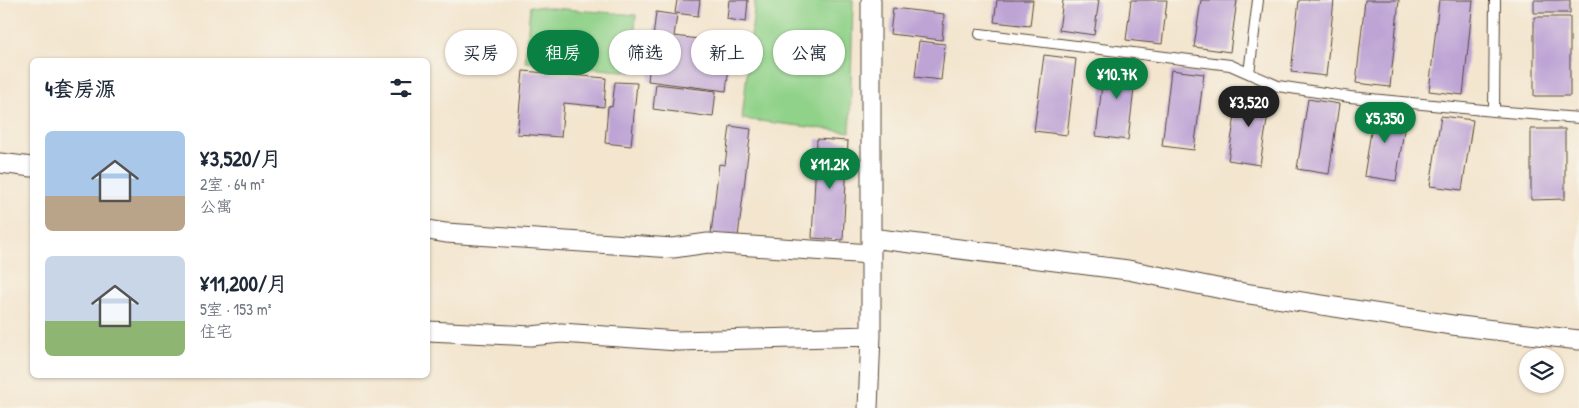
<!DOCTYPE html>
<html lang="zh">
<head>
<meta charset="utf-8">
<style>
	body { margin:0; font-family:"Patrick Hand","LXGW WenKai TC",sans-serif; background:#f2f2f3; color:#1f2937; height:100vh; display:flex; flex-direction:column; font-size:19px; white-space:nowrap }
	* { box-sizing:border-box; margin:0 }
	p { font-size:16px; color:#747a83 }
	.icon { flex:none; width:28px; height:28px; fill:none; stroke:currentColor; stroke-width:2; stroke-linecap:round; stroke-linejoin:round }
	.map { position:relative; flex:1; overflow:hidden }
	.details { position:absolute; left:30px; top:58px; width:400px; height:320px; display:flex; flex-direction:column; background:#fff; border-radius:8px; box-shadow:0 1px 4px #0004 }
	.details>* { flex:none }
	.banner { position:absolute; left:445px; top:30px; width:475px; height:45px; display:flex; gap:10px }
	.controls { position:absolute; left:1519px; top:348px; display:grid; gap:10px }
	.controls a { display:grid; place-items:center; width:45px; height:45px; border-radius:50%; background:#fff; box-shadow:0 1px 4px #0004; font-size:25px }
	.price { position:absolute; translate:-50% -42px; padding:0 11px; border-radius:18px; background:#0b8043; color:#fff; font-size:16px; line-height:32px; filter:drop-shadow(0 1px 2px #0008) }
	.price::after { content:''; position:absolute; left:50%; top:30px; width:15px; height:11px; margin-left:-8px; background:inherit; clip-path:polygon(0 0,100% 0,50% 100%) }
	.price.active { background:#222; color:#fff }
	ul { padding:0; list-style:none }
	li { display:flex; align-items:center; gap:15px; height:125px; padding:0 15px }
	li span { display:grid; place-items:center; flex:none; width:140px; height:100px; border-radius:8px; color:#555 }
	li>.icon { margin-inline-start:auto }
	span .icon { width:60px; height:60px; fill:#fffc; stroke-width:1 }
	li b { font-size:21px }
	h2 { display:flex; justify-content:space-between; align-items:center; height:60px; padding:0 15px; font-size:21px }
	.chip { padding:0 18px; border-radius:22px; background:#fff; box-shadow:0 1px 4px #0004; font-size:18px; line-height:45px }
	.chip.active { background:#0b8043; color:#fff }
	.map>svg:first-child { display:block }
	.green { fill:#90d289; stroke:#667e54 }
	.building { fill:#bea4d5 }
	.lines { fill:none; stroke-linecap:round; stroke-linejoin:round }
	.service-casing { stroke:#574638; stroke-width:12 }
	.minor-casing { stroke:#574638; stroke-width:21 }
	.service { stroke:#fff; stroke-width:10 }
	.minor { stroke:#fff; stroke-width:19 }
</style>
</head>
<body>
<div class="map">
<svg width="1579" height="408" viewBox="0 0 1579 408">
	<rect width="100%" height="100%" fill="#f7f3e8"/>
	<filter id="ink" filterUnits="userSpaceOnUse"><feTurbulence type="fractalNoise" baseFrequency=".02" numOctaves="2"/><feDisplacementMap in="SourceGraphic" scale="10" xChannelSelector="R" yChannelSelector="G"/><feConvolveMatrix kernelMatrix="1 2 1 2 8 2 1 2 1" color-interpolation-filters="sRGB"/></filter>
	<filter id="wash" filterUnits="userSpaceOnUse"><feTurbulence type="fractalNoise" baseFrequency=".0096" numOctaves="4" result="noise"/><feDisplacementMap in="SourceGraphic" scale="20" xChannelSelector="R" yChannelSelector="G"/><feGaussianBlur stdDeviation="1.12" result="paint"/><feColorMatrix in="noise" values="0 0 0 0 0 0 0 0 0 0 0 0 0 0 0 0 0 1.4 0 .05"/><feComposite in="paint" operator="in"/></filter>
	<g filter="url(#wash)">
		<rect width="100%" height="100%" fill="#f3e5ce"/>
		<path class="green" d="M755 0H853L850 132 742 119Z
			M530 6 636 15 632 72 525 62Z"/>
		<g id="blocks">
			<path class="building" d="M677 0H700L698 16 675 13Z
				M729 0H748L746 22 727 19Z
				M997 0H1033L1030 26 994 22Z
				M1063 0H1099L1094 35 1059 30Z
				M1131 0H1167L1162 44 1126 40Z
				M1201 0H1237L1230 52 1194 47Z
				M1299 0H1334L1326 76 1291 72Z
				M1365 0H1399L1390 87 1356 83Z
				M1439 0H1473L1463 95 1429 91Z
				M1534 0H1570V13H1534Z
				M893 8 944 14 942 40 890 34Z
				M656 12 677 15 674 36 732 43 726 91 648 81Z
				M1534 17H1570V96H1534Z
				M919 41 945 44 941 80 915 77Z
				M1044 55 1076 59 1067 135 1034 131Z
				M1105 60 1137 63 1128 140 1096 136Z
				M1171 70 1204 74 1194 150 1162 146Z
				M523 71 606 78 604 107 564 103 561 137 517 134Z
				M615 82 637 83 631 146 605 143 608 106 612 107Z
				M656 84 716 91 713 117 653 109Z
				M1239 90 1271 95 1260 165 1228 160Z
				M1308 99 1339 104 1329 174 1297 169Z
				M1375 106 1407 111 1396 181 1364 176Z
				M1441 116 1473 120 1462 190 1430 186Z
				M730 126 751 129 738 237 711 234 719 164 725 165Z
				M1531 129H1565V199L1531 200Z
				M817 139 848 141 843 240 812 238Z"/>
		</g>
	</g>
	<g filter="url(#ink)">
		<use href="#blocks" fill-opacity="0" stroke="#574638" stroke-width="1"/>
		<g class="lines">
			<defs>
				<path id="service" d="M980 34 1230 65 1278 86 1350 97 1494 111 1579 118
					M1249 73 1258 0
					M1494 111 1495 0"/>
				<path id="minor" d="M0 163 32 167
					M428 230 446 233 673 248 708 243 871 254
					M871 238 1128 270 1237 292 1452 325 1579 340
					M428 331 531 336 561 333 678 341 871 336
					M868 408 871 336V0"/>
			</defs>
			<use href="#service" class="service-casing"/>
			<use href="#minor" class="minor-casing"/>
			<use href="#service" class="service"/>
			<use href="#minor" class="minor"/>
		</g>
	</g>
</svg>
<div class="controls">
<a><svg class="icon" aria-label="layers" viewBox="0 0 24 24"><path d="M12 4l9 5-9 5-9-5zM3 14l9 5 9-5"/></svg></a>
</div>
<b class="price" style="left:1117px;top:100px">¥10.7K</b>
<b class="price active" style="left:1249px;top:128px">¥3,520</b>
<b class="price" style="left:1385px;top:144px">¥5,350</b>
<b class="price" style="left:830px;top:190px">¥11.2K</b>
<div class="banner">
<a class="chip">买房</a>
<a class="chip active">租房</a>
<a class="chip">筛选</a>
<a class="chip">新上</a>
<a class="chip">公寓</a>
</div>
<section class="details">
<h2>4套房源<svg class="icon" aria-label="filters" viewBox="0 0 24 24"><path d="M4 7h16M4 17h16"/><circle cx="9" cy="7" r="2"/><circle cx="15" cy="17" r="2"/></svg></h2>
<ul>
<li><span style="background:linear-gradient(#a9c7e8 65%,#b9a48a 0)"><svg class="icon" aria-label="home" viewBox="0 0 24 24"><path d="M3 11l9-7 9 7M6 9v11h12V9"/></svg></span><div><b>¥3,520/月</b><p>2室 · 64 m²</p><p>公寓</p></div></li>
<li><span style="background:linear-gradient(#c9d6e8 65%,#8fb573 0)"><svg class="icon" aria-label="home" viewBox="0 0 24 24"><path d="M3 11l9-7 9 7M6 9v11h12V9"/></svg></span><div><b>¥11,200/月</b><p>5室 · 153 m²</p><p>住宅</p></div></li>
</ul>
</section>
</div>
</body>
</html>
